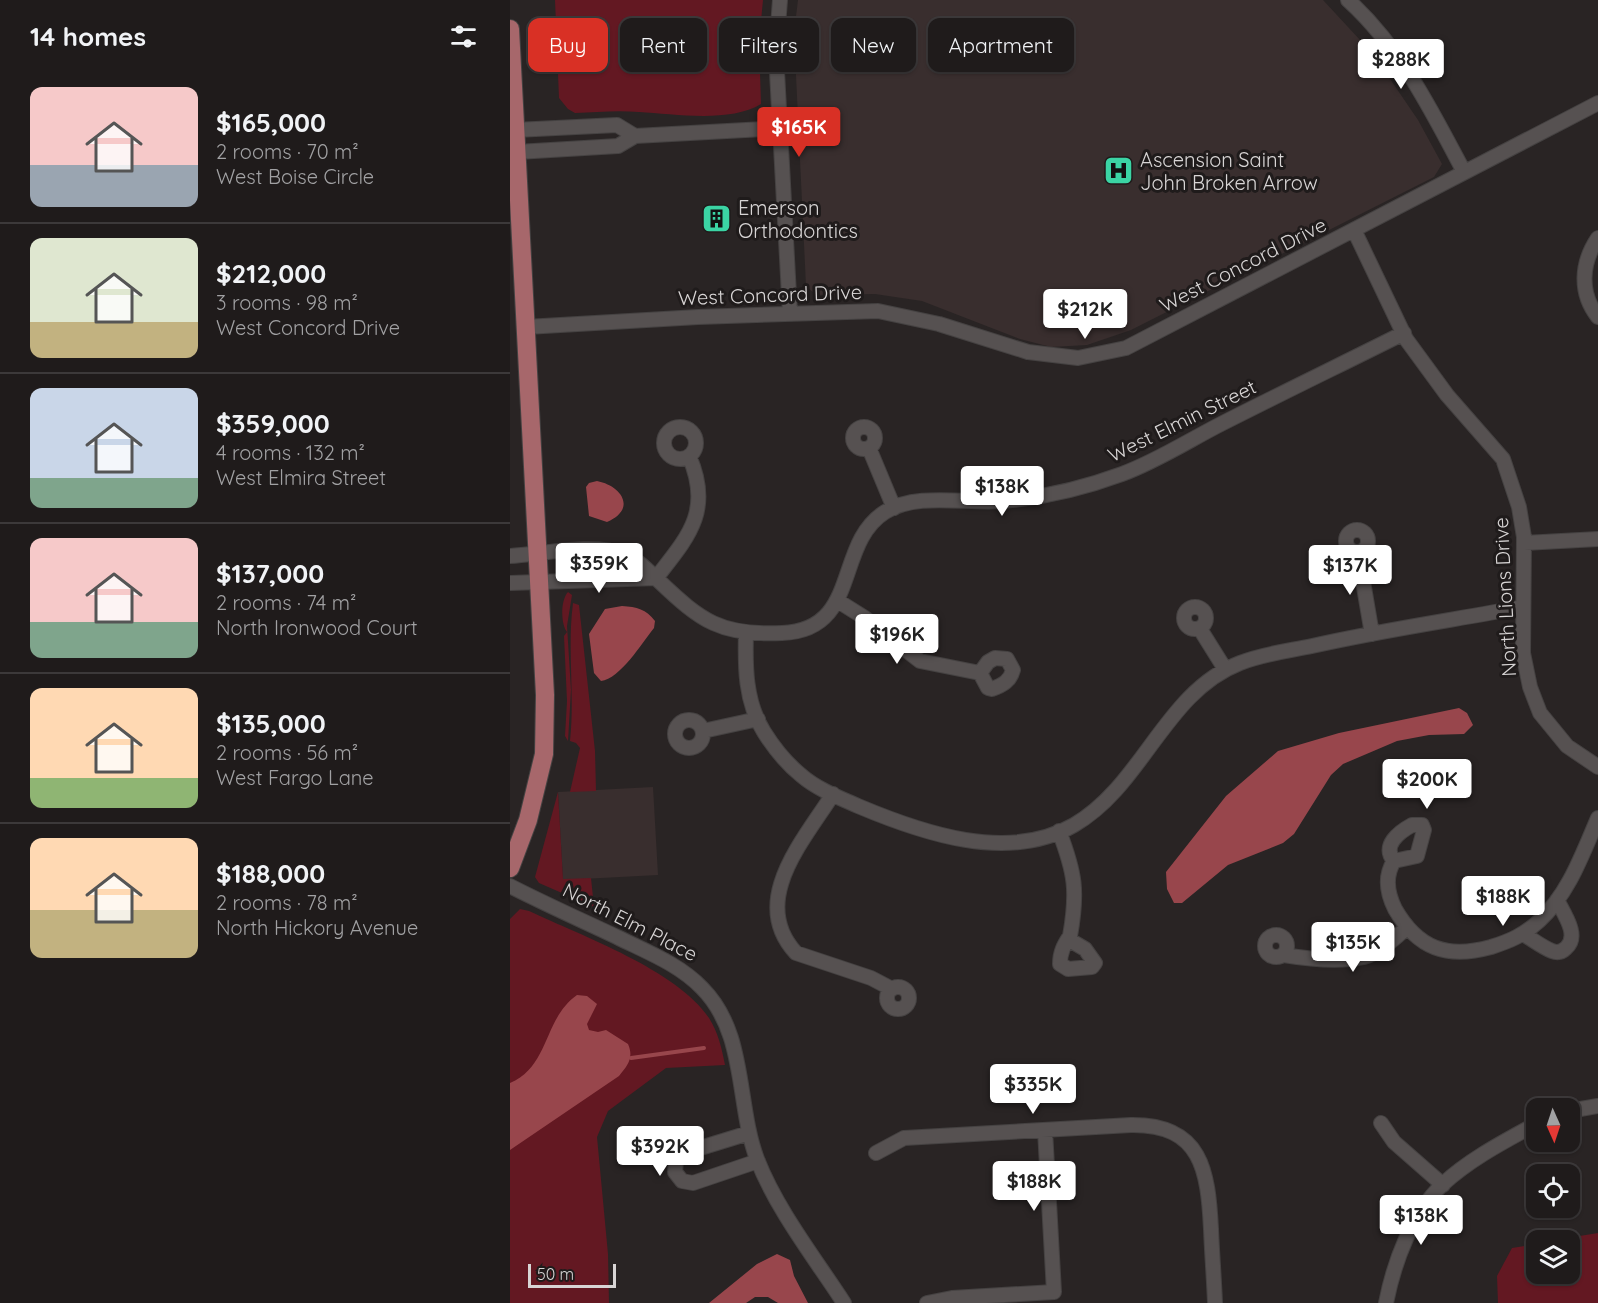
<!DOCTYPE html>
<html lang="en">
<head>
<meta charset="utf-8">
<style>
	body { margin:0; font-family:Quicksand,sans-serif; background:#2c2828; color:#f1f3f6; height:100vh; display:flex; flex-direction:column; font-size:22px; white-space:nowrap }
	* { box-sizing:border-box; margin:0 }
	p { font-size:20px; color:#a1a1a3 }
	.icon { flex:none; width:33px; height:33px; fill:none; stroke:currentColor; stroke-width:2; stroke-linecap:round; stroke-linejoin:round }
	.map { position:relative; flex:1; overflow:hidden }
	.panel { display:flex; flex-direction:column; background:#1f1b1b; width:510px }
	.panel>* { flex:none }
	.guide { position:absolute; left:18px; top:18px; width:570px; height:54px; display:flex; gap:12px }
	.needle { width:39px; rotate:177deg }
	.controls { position:absolute; left:1016px; top:1098px; display:grid; gap:12px }
	.controls a { display:grid; place-items:center; width:54px; height:54px; border-radius:12px; background:#1f1b1b; box-shadow:0 2px 4px #0004,0 0 0 2px #3c393a; font-size:30px }
	.scale { position:absolute; left:18px; bottom:15px; width:88px; box-sizing:border-box; padding-left:6px; border:3px solid #d8d5d5; border-top:0; font-size:16px; line-height:21px; white-space:nowrap; color:#d8d5d5; -webkit-text-stroke:4px #1f1b1b; paint-order:stroke }
	.price { position:absolute; translate:-50% -51px; padding:0 14px; border-radius:6px; background:#fff; color:#222; font-size:20px; line-height:39px; filter:drop-shadow(0 2px 3px #0008) }
	.price::after { content:''; position:absolute; left:50%; top:36px; width:18px; height:14px; margin-left:-9px; background:inherit; clip-path:polygon(0 0,100% 0,50% 100%) }
	.price.current { background:#d93025; color:#fff }
	ul { padding:0; list-style:none }
	li { display:flex; align-items:center; gap:18px; height:150px; padding:0 30px }
	li+li { border-top:2px solid #3c393a }
	li span { display:grid; place-items:center; flex:none; width:168px; height:120px; border-radius:12px; color:#555 }
	li>.icon { margin-inline-start:auto }
	span .icon { width:72px; height:72px; fill:#fffc; stroke-width:1 }
	li b { font-size:26px }
	h2 { display:flex; justify-content:space-between; align-items:center; height:72px; padding:0 30px; font-size:26px }
	.tag { padding:0 21px; border-radius:12px; background:#1f1b1b; box-shadow:0 2px 4px #0004,0 0 0 2px #3c393a; font-size:21px; line-height:54px }
	.tag.current { background:#d93025; color:#fff }
	main { display:flex; flex:1; min-height:0 }
	.map>svg:first-child { display:block }
	.built { fill:#392e2e }
	.green { fill:#631822 }
	.water { fill:#98464c }
	.lines { fill:none; stroke-linecap:round; stroke-linejoin:round }
	.stream { stroke:#98464c; stroke-width:4 }
	.minor-casing { stroke:#454242; stroke-width:16 }
	.major-casing { stroke:#454242; stroke-width:20 }
	.minor { stroke:#565151; stroke-width:14 }
	.major { stroke:#a7676b; stroke-width:18 }
	.labels { text-anchor:middle; stroke-width:6; stroke-linejoin:round; paint-order:stroke }
	.poi-label { font-size:20px; fill:#d8d5d5; stroke:#1f1b1b; text-anchor:start }
	.street-label { font-size:20px; fill:#d8d5d5; stroke:#1f1b1b }
</style>
</head>
<body>
<main>
<section class="panel">
<h2>14 homes<svg class="icon" aria-label="filters" viewBox="0 0 24 24"><path d="M4 7h16M4 17h16"/><circle cx="9" cy="7" r="2"/><circle cx="15" cy="17" r="2"/></svg></h2>
<ul>
<li><span style="background:linear-gradient(#f6c9c9 65%,#9aa5b1 0)"><svg class="icon" aria-label="home" viewBox="0 0 24 24"><path d="M3 11l9-7 9 7M6 9v11h12V9"/></svg></span><div><b>$165,000</b><p>2 rooms · 70 m²</p><p>West Boise Circle</p></div></li>
<li><span style="background:linear-gradient(#dfe7d0 70%,#c2b280 0)"><svg class="icon" aria-label="home" viewBox="0 0 24 24"><path d="M3 11l9-7 9 7M6 9v11h12V9"/></svg></span><div><b>$212,000</b><p>3 rooms · 98 m²</p><p>West Concord Drive</p></div></li>
<li><span style="background:linear-gradient(#c9d6e8 75%,#7fa58c 0)"><svg class="icon" aria-label="home" viewBox="0 0 24 24"><path d="M3 11l9-7 9 7M6 9v11h12V9"/></svg></span><div><b>$359,000</b><p>4 rooms · 132 m²</p><p>West Elmira Street</p></div></li>
<li><span style="background:linear-gradient(#f6c9c9 70%,#7fa58c 0)"><svg class="icon" aria-label="home" viewBox="0 0 24 24"><path d="M3 11l9-7 9 7M6 9v11h12V9"/></svg></span><div><b>$137,000</b><p>2 rooms · 74 m²</p><p>North Ironwood Court</p></div></li>
<li><span style="background:linear-gradient(#ffd9b3 75%,#8fb573 0)"><svg class="icon" aria-label="home" viewBox="0 0 24 24"><path d="M3 11l9-7 9 7M6 9v11h12V9"/></svg></span><div><b>$135,000</b><p>2 rooms · 56 m²</p><p>West Fargo Lane</p></div></li>
<li><span style="background:linear-gradient(#ffd9b3 60%,#c2b280 0)"><svg class="icon" aria-label="home" viewBox="0 0 24 24"><path d="M3 11l9-7 9 7M6 9v11h12V9"/></svg></span><div><b>$188,000</b><p>2 rooms · 78 m²</p><p>North Hickory Avenue</p></div></li>
</ul>
</section>
<div class="map">
<svg width="1088" height="1303" viewBox="0 0 1088 1303">
	<rect width="100%" height="100%" fill="#292424"/>
	<path class="built" d="M288 0H813L863 54 908 120 932 164 924 177 621 330 577 345 541 347 510 339 412 301 365 294 306 295 296 286 284 33Z
		M143 787 148 875 53 880 48 792Z"/>
	<path class="green" d="M45 0H253L249 42 251 104C220 123 165 114 129 112 108 110 87 112 65 113L58 109 49 98Z
		M58 592 62 595 57 626 61 690 58 741 55 736 57 701 54 636 57 632C51 625 50 601 58 592Z
		M63 603 69 605 85 751 86 791 60 792 70 748 66 743 60 741C65 695 57 649 63 603Z
		M48 792 53 879 81 878 84 907 29 883 25 877Z
		M10 909 19 911C72 936 167 970 199 1018 208 1032 212 1049 215 1065L156 1068 98 1111 87 1137 98 1254 99 1303H0V919Z
		M1088 1233V1303H988L987 1276 1002 1248 1026 1244V1274H1059V1240H1045Z"/>
	<path class="water" d="M87 481C112 486 127 509 97 522L79 516 76 487 79 483Z
		M112 606C127 607 136 609 145 621L144 628C132 643 110 679 91 681L84 673 79 634 95 609Z
		M949 708 957 713 963 725 954 734 919 735 887 741 833 764 821 775 784 834 773 843 718 865 672 903H664L657 889 656 872 716 796 768 751 829 733Z
		M67 995 77 996 87 1004 77 1024 79 1030 88 1032 96 1030 118 1044C124 1058 118 1065 109 1076L0 1150V1083C40 1066 33 1019 67 995Z
		M267 1254 280 1260 284 1276 298 1303H268L258 1297H245L236 1303H199L247 1264Z"/>
	<g class="lines">
		<path class="stream" d="M121 1058 194 1048"/>
		<defs>
			<path id="minor" d="M270 0 266 53 280 314
				M838 0C890 47 922 111 954 172
				M5 130 107 125 125 136
				M7 152 108 146 125 136 272 128
				M844 230 896 339 937 395 993 459 1009 507 1014 537 1013 653 1020 687 1030 713 1057 746 1088 767
				M1088 238C1071 263 1069 293 1088 317
				M16 327 188 317 368 311 429 324 518 352 568 358 616 348 1088 103
				M343 438a11 11 0 1 1 22 0a11 11 0 1 1-22 0Z
				M154 443a16 16 0 1 1 32 0a16 16 0 1 1-32 0Z
				M359 448 384 508
				M836 541a11 11 0 1 1 22 0a11 11 0 1 1-22 0Z
				M1014 543 1088 539
				M848 552 862 634
				M0 556C32 554 83 543 113 554 129 560 137 570 149 581 191 621 211 636 272 633 351 630 324 544 375 512 407 492 455 504 492 501 532 498 574 488 612 474 645 462 678 441 709 425 770 394 832 364 894 333
				M146 578C178 537 203 511 179 456
				M0 583 146 578
				M328 601 355 618 410 661 470 673
				M674 618a11 11 0 1 1 22 0a11 11 0 1 1-22 0Z
				M690 629 715 669
				M236 632C235 666 235 702 254 732 264 748 277 764 292 776 307 789 330 798 348 806 412 833 498 863 564 825 633 785 655 692 730 663 752 654 778 651 802 646 872 630 943 620 1013 607
				M485 658 497 659 503 670C500 681 493 685 482 689L478 688 470 673 478 662Z
				M165 734a14 14 0 1 1 28 0a14 14 0 1 1-28 0Z
				M193 731 248 719
				M323 794C294 840 238 901 286 953L361 978 382 989
				M902 825H912L914 830 907 856 884 861C871 846 889 832 902 825Z
				M549 831C565 873 568 891 560 936 554 945 550 952 550 964L558 969 582 967 585 963 575 949 558 939
				M884 861C874 877 877 893 885 909 908 949 937 959 981 947 1000 941 1014 935 1029 921 1059 893 1072 855 1088 818
				M0 886C35 904 71 920 107 937 137 952 169 964 192 988 237 1033 226 1103 247 1159 267 1210 304 1257 334 1303
				M1013 934C1022 939 1032 947 1042 951 1047 953 1052 952 1056 948 1070 936 1054 914 1047 900
				M755 946a11 11 0 1 1 22 0a11 11 0 1 1-22 0Z
				M774 955C798 959 830 962 854 957 870 953 884 938 897 928
				M377 998a11 11 0 1 1 22 0a11 11 0 1 1-22 0Z
				M1059 1111 1088 1106
				M871 1123 884 1142 933 1185
				M239 1133 174 1153 166 1161 165 1172 172 1181 183 1183 248 1161
				M366 1153 394 1138 621 1125C692 1124 698 1171 701 1229 702 1254 704 1278 705 1303
				M417 1303 442 1298 544 1292 535 1130
				M876 1303C884 1262 902 1213 933 1184 960 1159 995 1141 1026 1124"/>
			<path id="major" d="M0 29 35 695 34 754 18 820 0 868"/>
		</defs>
		<use href="#minor" class="minor-casing"/>
		<use href="#major" class="major-casing"/>
		<use href="#minor" class="minor"/>
		<use href="#major" class="major"/>
	</g>
	<defs>
		<symbol id="hospital-square" viewBox="-11 -11 22 22"><rect x="-9" y="-9" width="18" height="18" rx="4" fill="#3bd4a4" stroke="#1f1b1b"/><path d="M-5-5h3v3.5h4V-5h3V5h-3V1.5h-4V5h-3Z" fill="#111"/></symbol>
		<symbol id="building-square" viewBox="-11 -11 22 22"><rect x="-9" y="-9" width="18" height="18" rx="4" fill="#3bd4a4" stroke="#1f1b1b"/><path d="M-4-6H4V6H1V3H-1V6H-4ZM-2.5-4.3h1.7v1.8h-1.7ZM.8-4.3h1.7v1.8H.8ZM-2.5-1h1.7V.8h-1.7ZM.8-1h1.7V.8H.8Z" fill="#111"/></symbol>
	</defs>
	<g fill-rule="evenodd">
		<use href="#hospital-square" x="592" y="154" width="33" height="33"/>
		<use href="#building-square" x="190" y="202" width="33" height="33"/>
	</g>
	<g class="labels">
		<g class="poi-label">
			<text x="630" y="167">Ascension Saint<tspan x="630" dy="23">John Broken Arrow</tspan></text>
			<text x="228" y="215">Emerson<tspan x="228" dy="23">Orthodontics</tspan></text>
		</g>
		<g class="street-label">
			<text transform="translate(733 265) rotate(-27)" y="7">West Concord Drive</text>
			<text transform="translate(260 295) rotate(-2)" y="7">West Concord Drive</text>
			<text transform="translate(672 421) rotate(-26)" y="7">West Elmin Street</text>
			<text transform="translate(995 597) rotate(-93)" y="7">North Lions Drive</text>
			<text transform="translate(120 922) rotate(27)" y="7">North Elm Place</text>
		</g>
	</g>
</svg>
<div class="controls">
<a><svg class="needle" viewBox="-14 -14 28 28"><path d="M0-13l5 13h-10z" fill="#e53935"/><path d="M0 13l5-13h-10z" fill="#a1a1a3"/></svg></a>
<a><svg class="icon" aria-label="locate" viewBox="0 0 24 24"><circle cx="12" cy="12" r="6"/><path d="M12 2v4M12 18v4M2 12h4M18 12h4"/></svg></a>
<a><svg class="icon" aria-label="layers" viewBox="0 0 24 24"><path d="M12 4l9 5-9 5-9-5zM3 14l9 5 9-5"/></svg></a>
</div>
<div class="scale">50 m</div>
<b class="price" style="left:891px;top:90px">$288K</b>
<b class="price current" style="left:289px;top:158px">$165K</b>
<b class="price" style="left:575px;top:340px">$212K</b>
<b class="price" style="left:492px;top:517px">$138K</b>
<b class="price" style="left:89px;top:594px">$359K</b>
<b class="price" style="left:840px;top:596px">$137K</b>
<b class="price" style="left:387px;top:665px">$196K</b>
<b class="price" style="left:917px;top:810px">$200K</b>
<b class="price" style="left:993px;top:927px">$188K</b>
<b class="price" style="left:843px;top:973px">$135K</b>
<b class="price" style="left:523px;top:1115px">$335K</b>
<b class="price" style="left:150px;top:1177px">$392K</b>
<b class="price" style="left:524px;top:1212px">$188K</b>
<b class="price" style="left:911px;top:1246px">$138K</b>
<div class="guide">
<a class="tag current">Buy</a>
<a class="tag">Rent</a>
<a class="tag">Filters</a>
<a class="tag">New</a>
<a class="tag">Apartment</a>
</div>
</div>
</main>
</body>
</html>
